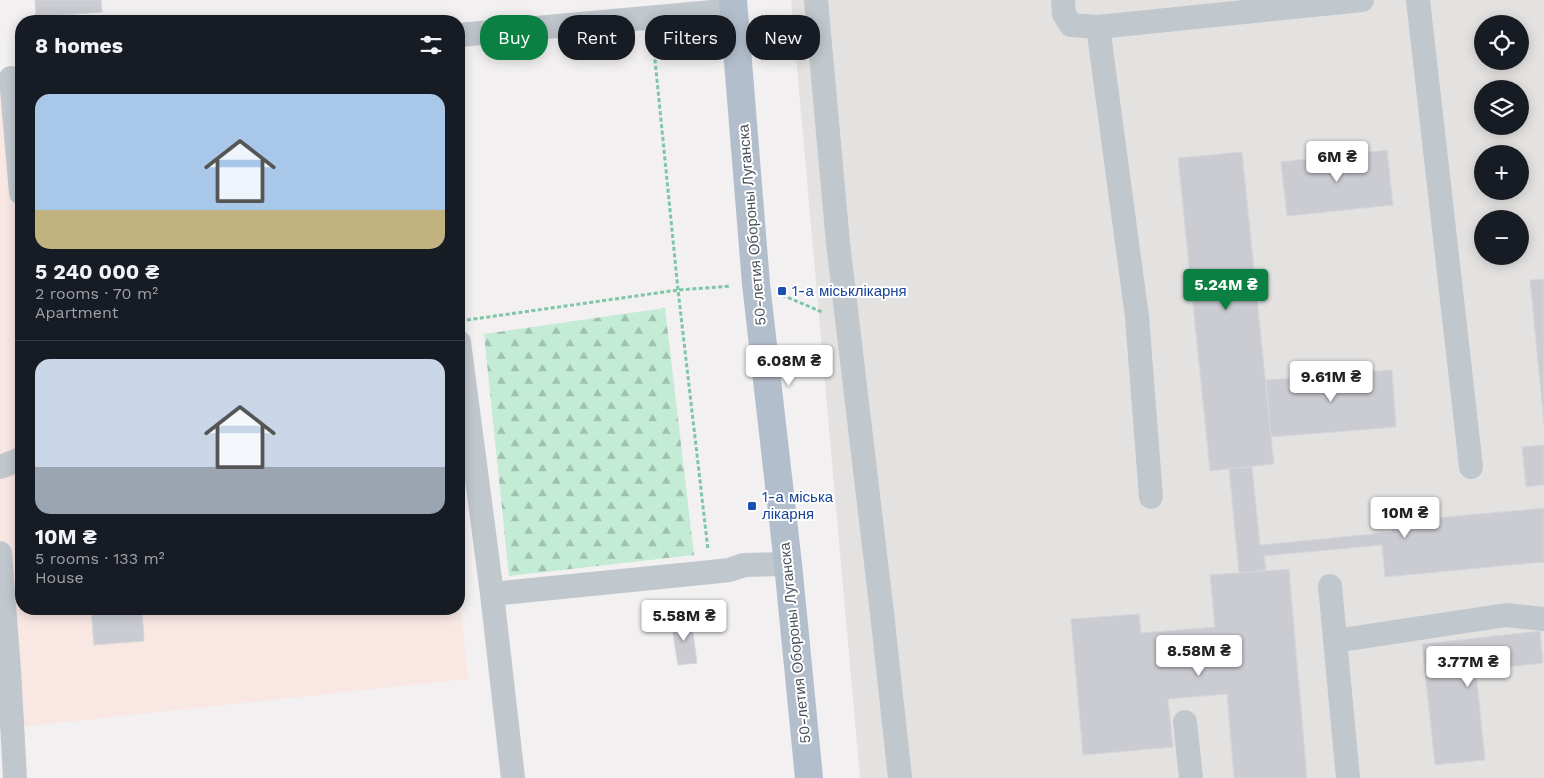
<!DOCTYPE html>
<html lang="en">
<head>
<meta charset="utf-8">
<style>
	body { margin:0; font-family:"Work Sans",sans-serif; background:#242831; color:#f1f3f6; height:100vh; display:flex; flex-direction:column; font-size:19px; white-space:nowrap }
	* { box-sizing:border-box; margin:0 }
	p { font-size:16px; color:#9ea1a6 }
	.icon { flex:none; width:28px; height:28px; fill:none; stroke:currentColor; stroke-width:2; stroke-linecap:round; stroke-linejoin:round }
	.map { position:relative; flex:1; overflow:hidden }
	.sheet { position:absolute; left:15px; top:15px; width:450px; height:600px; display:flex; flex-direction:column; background:#171b24; border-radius:20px; box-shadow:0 2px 12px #0003 }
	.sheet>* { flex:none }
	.hud { position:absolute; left:480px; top:15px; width:475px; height:45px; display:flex; gap:10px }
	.tools { position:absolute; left:1474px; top:15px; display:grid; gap:10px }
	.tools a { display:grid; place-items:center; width:55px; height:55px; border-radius:50%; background:#171b24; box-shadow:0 2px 12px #0003; font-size:25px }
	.price { position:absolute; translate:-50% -42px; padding:0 11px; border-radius:5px; background:#fff; color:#222; font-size:16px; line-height:32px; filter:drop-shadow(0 1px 2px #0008) }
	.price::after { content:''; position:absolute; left:50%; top:30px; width:15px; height:11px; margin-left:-8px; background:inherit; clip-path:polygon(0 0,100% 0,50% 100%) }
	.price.selected { background:#0b8043; color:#fff }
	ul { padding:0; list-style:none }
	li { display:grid; align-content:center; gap:10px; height:265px; padding:0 20px }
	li+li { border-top:1px solid #363941 }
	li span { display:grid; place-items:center; height:155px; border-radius:15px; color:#555 }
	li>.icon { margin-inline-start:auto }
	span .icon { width:90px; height:90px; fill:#fffc; stroke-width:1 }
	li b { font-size:21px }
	h2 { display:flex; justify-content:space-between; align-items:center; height:60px; padding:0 20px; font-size:21px }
	.pill { padding:0 18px; border-radius:20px; background:#171b24; box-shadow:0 2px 12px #0003; font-size:18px; line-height:45px }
	.pill.selected { background:#0b8043; color:#fff }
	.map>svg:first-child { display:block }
	.education { fill:#e3e2e1; fill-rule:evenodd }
	.medical { fill:#f9e7e4 }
	.forest { fill:url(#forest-firs) }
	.building { fill:#cbccd2; stroke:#d5d6db }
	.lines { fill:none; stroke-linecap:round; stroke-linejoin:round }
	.path { stroke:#7ec6a6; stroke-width:3; stroke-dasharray:4 2.5; stroke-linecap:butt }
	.minor { stroke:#c0c7cd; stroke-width:24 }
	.major { stroke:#b3becc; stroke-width:28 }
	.transit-dot { fill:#1a4fb4; stroke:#fff; stroke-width:2 }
	.labels { text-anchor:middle; stroke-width:4; stroke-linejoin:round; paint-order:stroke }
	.street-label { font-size:15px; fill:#4a525c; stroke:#fff }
	.transit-label { font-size:15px; fill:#164399; stroke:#fff; text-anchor:start }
</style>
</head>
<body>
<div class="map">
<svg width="1544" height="778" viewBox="0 0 1544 778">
	<defs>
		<pattern id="forest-firs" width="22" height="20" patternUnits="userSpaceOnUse" patternTransform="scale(1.25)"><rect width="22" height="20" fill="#c3ebd5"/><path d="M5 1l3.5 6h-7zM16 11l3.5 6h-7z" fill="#a0c1b0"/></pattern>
	</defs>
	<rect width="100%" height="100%" fill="#f2f0f0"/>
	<path class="education" d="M791 0H1544V778H860ZM1482 24H1520V61H1482ZM1482 89H1520V126H1482ZM1482 154H1520V191H1482ZM1482 219H1520V256H1482Z"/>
	<path class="medical" d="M21 92V609H459V588L468 679 0 729V94Z"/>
	<path class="forest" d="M665 308 694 555 509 576 484 334Z"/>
	<path class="building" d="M35 0H101L102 12 36 17Z
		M1387 150 1393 205 1287 216 1281 162Z
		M1242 152 1274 464 1210 471 1178 158Z
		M1544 279V424L1530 280Z
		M1392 370 1396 427 1271 437 1266 380Z
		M1544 445V485L1526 487 1522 447Z
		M1252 467 1260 545 1392 532 1391 522 1544 508V562L1385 577 1382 545 1264 556 1266 570 1239 573 1229 469Z
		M18 536H21V579Z
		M1289 569 1307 778H1234L1227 694 1168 699 1173 747 1083 755 1071 619 1139 614 1141 633 1215 627 1210 575Z
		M91 609H142L144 641 94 645Z
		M691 618 697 663 678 665 671 621Z
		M1540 631 1543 663 1476 671 1485 760 1435 765 1422 644Z"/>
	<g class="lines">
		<path class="path" d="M653 40 678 290 708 550
			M782 295 822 312
			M467 320 678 290 731 286"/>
		<path class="minor" d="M816 0 838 243 882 613 900 778
			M1063 0 1064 14 1071 25 1098 27
			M1418 0 1471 467
			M459 35 734 10
			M11 78 21 193
			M459 342 492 594 513 778
			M0 467 21 459
			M1151 497 1137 317 1098 27 1362 0
			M0 553 9 670 15 778
			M1330 586 1348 778
			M492 594 711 572 729 570 744 565 788 564
			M1335 641 1506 615 1544 619
			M1185 722 1191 778"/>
		<path class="major" d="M733 0 756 284 788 564 809 778"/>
	</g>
	<g class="transit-dot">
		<rect x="777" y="286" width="10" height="10" rx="2.5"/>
		<rect x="747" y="501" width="10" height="10" rx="2.5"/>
	</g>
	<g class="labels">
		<g class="street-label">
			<text transform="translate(752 225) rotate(-95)" y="5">50-летия Обороны Луганска</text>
			<text transform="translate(795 643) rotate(-96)" y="5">50-летия Обороны Луганска</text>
		</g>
		<g class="transit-label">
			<text x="792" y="296">1-а міськлікарня</text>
			<text x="762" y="502">1-а міська<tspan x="762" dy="17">лікарня</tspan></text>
		</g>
	</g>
</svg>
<div class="tools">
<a><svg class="icon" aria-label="locate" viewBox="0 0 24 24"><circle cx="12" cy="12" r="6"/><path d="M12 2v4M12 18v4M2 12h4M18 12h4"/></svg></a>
<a><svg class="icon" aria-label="layers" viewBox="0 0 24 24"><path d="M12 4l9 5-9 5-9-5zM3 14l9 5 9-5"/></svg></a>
<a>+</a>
<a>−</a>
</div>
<b class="price" style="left:1337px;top:183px">6M ₴</b>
<b class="price selected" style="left:1226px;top:311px">5.24M ₴</b>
<b class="price" style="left:789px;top:387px">6.08M ₴</b>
<b class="price" style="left:1331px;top:403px">9.61M ₴</b>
<b class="price" style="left:1405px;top:539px">10M ₴</b>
<b class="price" style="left:684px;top:642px">5.58M ₴</b>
<b class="price" style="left:1199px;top:677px">8.58M ₴</b>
<b class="price" style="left:1468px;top:688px">3.77M ₴</b>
<div class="hud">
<a class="pill selected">Buy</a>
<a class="pill">Rent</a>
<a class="pill">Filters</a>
<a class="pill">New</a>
</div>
<section class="sheet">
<h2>8 homes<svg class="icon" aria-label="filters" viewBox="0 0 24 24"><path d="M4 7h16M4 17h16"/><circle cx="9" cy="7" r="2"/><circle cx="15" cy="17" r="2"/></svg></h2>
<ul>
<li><span style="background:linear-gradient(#a9c7e8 75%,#c2b280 0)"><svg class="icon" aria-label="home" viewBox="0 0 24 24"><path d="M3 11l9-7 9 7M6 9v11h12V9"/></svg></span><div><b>5 240 000 ₴</b><p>2 rooms · 70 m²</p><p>Apartment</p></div></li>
<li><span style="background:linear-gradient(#c9d6e8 70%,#9aa5b1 0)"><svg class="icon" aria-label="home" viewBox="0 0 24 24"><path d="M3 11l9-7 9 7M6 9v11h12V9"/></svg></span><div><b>10M ₴</b><p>5 rooms · 133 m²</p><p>House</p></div></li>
</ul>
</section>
</div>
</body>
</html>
